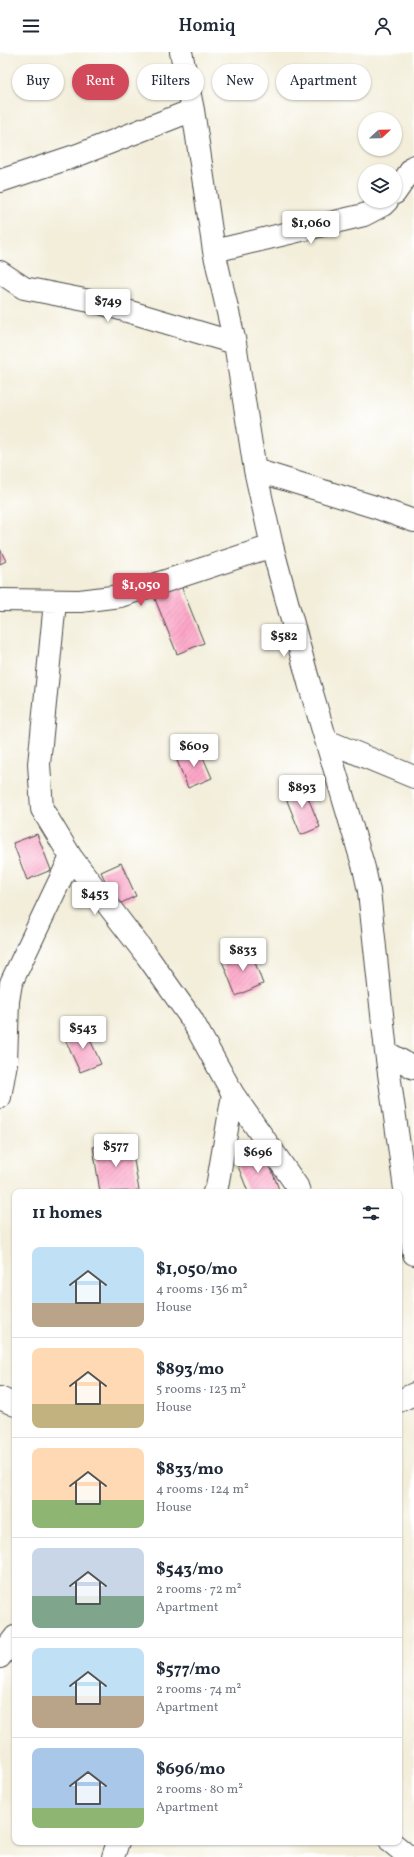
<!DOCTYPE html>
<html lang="en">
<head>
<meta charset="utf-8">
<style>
	body { margin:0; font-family:Vollkorn,serif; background:#f6f6f7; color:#1f2937; height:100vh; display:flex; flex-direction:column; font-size:15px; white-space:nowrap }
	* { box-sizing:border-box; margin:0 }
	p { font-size:13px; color:#747a83 }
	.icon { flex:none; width:22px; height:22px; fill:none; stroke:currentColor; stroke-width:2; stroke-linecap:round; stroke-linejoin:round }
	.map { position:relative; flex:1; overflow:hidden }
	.panel { position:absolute; left:12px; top:1137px; width:390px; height:656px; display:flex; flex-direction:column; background:#fff; border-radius:8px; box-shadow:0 1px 3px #0004 }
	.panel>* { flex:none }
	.banner { position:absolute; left:12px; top:12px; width:390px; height:36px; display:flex; gap:8px }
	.needle { width:26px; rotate:68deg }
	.tools { position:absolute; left:358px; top:60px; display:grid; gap:8px }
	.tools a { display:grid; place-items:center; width:44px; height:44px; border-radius:50%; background:#fff; box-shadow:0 1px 3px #0004; font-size:20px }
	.price { position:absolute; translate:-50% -34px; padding:0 9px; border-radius:4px; background:#fff; color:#222; font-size:13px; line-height:26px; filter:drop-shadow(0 1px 2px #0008) }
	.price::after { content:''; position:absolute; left:50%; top:24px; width:12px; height:9px; margin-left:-6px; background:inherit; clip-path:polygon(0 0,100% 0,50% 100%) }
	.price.on { background:#d1495b; color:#fff }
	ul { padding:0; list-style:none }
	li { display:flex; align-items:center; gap:12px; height:100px; padding:0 20px }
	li+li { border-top:1px solid #e0e1e3 }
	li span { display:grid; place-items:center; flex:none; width:112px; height:80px; border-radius:8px; color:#555 }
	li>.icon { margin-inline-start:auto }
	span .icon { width:48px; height:48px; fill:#fffc; stroke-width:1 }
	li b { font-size:17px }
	h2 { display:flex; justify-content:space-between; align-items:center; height:48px; padding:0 20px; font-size:17px }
	.tag { padding:0 14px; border-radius:18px; background:#fff; box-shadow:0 1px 3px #0004; font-size:14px; line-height:36px }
	.tag.on { background:#d1495b; color:#fff }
	header { display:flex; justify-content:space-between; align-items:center; height:52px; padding:0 20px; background:#fff; font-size:18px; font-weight:600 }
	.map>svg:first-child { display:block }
	.building { fill:url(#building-hatch) }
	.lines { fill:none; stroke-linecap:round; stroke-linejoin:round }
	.minor-casing { stroke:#494845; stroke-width:24 }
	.minor { stroke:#fff; stroke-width:22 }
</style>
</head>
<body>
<header><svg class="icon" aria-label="menu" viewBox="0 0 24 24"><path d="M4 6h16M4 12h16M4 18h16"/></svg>Homiq<svg class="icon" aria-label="person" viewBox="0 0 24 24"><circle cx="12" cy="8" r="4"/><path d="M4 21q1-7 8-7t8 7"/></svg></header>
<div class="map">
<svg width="414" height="1805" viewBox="0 0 414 1805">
	<defs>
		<pattern id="building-hatch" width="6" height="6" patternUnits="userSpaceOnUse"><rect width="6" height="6" fill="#fca5c7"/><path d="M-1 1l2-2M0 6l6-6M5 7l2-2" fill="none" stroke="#d88eab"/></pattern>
	</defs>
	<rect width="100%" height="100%" fill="#fff"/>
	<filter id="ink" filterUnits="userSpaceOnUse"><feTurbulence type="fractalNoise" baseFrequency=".025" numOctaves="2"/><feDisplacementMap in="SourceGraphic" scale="8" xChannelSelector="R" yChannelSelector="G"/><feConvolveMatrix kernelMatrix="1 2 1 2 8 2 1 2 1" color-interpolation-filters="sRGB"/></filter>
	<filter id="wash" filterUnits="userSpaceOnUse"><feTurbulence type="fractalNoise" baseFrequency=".012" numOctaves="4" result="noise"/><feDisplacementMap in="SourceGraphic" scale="16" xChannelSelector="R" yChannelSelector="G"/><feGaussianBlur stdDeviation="0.9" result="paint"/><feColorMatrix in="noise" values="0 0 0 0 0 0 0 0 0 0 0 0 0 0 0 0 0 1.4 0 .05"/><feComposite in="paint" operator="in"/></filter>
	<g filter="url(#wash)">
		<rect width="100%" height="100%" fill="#f3eeda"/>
		<g id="blocks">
			<path class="building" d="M0 497 6 509 0 512Z
				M180 531 204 591 177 602 153 542Z
				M199 696 212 726 188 736 176 706Z
				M302 731 320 775 301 783 283 739Z
				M37 782 51 818 27 828 13 791Z
				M121 811 136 844 117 853 101 820Z
				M250 897 263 932 236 944 222 909Z
				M85 976 101 1012 80 1020 64 985Z
				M131 1089 139 1139 100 1140 93 1095Z
				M264 1098 280 1140H248L236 1109Z"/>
		</g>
	</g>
	<g filter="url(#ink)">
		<use href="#blocks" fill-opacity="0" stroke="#494845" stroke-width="1"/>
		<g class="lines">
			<defs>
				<path id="minor" d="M181 0 193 58 214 199 235 291 255 418 272 494 309 631 364 816 369 839 386 1000 414 1202
					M0 129 78 103 193 58
					M395 141 414 114
					M214 199 364 163 383 153 387 149
					M0 220 24 236 100 251 235 291
					M255 418 375 455 414 469
					M0 548 80 549 120 544 272 494
					M55 550 39 712 42 757 71 805 147 904 191 966 233 1042 297 1134 299 1140
					M327 689 414 725
					M386 1000 414 1016
					M0 1045 6 1011 8 949 11 931 71 805
					M214 1140 217 1135 233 1042
					M0 1346 15 1353
					M399 1349 414 1342
					M0 1605 15 1585
					M391 1790 409 1805
					M113 1805 118 1790"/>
			</defs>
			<use href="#minor" class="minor-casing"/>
			<use href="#minor" class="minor"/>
		</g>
	</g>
</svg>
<div class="tools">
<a><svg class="needle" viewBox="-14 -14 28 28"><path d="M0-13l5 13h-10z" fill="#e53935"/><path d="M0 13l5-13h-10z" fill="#747a83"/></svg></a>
<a><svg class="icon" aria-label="layers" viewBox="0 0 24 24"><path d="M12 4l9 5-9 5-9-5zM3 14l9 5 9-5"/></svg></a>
</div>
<b class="price" style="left:311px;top:193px">$1,060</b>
<b class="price" style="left:108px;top:271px">$749</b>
<b class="price on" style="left:141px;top:555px">$1,050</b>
<b class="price" style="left:284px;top:606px">$582</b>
<b class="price" style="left:194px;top:716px">$609</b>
<b class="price" style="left:302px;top:757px">$893</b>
<b class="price" style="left:95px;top:864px">$453</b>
<b class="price" style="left:243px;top:920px">$833</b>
<b class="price" style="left:83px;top:998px">$543</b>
<b class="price" style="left:116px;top:1116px">$577</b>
<b class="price" style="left:258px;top:1122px">$696</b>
<div class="banner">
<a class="tag">Buy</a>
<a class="tag on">Rent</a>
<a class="tag">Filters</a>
<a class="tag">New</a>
<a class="tag">Apartment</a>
</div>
<section class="panel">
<h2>11 homes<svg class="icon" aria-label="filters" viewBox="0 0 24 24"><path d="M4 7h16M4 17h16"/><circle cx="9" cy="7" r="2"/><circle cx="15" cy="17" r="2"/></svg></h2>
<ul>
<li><span style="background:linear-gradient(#bfe0f5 70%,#b9a48a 0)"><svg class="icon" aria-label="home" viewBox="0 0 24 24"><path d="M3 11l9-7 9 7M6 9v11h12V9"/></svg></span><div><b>$1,050/mo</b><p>4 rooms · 136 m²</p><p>House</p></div></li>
<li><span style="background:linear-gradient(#ffd9b3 70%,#c2b280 0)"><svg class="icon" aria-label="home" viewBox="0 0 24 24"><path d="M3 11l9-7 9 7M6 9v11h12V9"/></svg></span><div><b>$893/mo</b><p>5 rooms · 123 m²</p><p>House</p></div></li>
<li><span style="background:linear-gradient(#ffd9b3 65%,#8fb573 0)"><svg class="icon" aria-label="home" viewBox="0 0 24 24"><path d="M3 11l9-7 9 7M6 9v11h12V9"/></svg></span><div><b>$833/mo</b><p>4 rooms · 124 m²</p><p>House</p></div></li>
<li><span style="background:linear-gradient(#c9d6e8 60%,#7fa58c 0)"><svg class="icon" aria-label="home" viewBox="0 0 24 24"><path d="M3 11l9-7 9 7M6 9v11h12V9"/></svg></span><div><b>$543/mo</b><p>2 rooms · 72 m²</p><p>Apartment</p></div></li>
<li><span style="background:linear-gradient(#bfe0f5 60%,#b9a48a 0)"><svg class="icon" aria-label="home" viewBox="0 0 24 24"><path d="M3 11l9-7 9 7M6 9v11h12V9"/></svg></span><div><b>$577/mo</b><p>2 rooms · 74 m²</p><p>Apartment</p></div></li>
<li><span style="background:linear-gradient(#a9c7e8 75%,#8fb573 0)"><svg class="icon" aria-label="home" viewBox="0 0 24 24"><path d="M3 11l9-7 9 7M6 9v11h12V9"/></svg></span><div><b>$696/mo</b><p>2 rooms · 80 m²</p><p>Apartment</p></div></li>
</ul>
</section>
</div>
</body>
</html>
